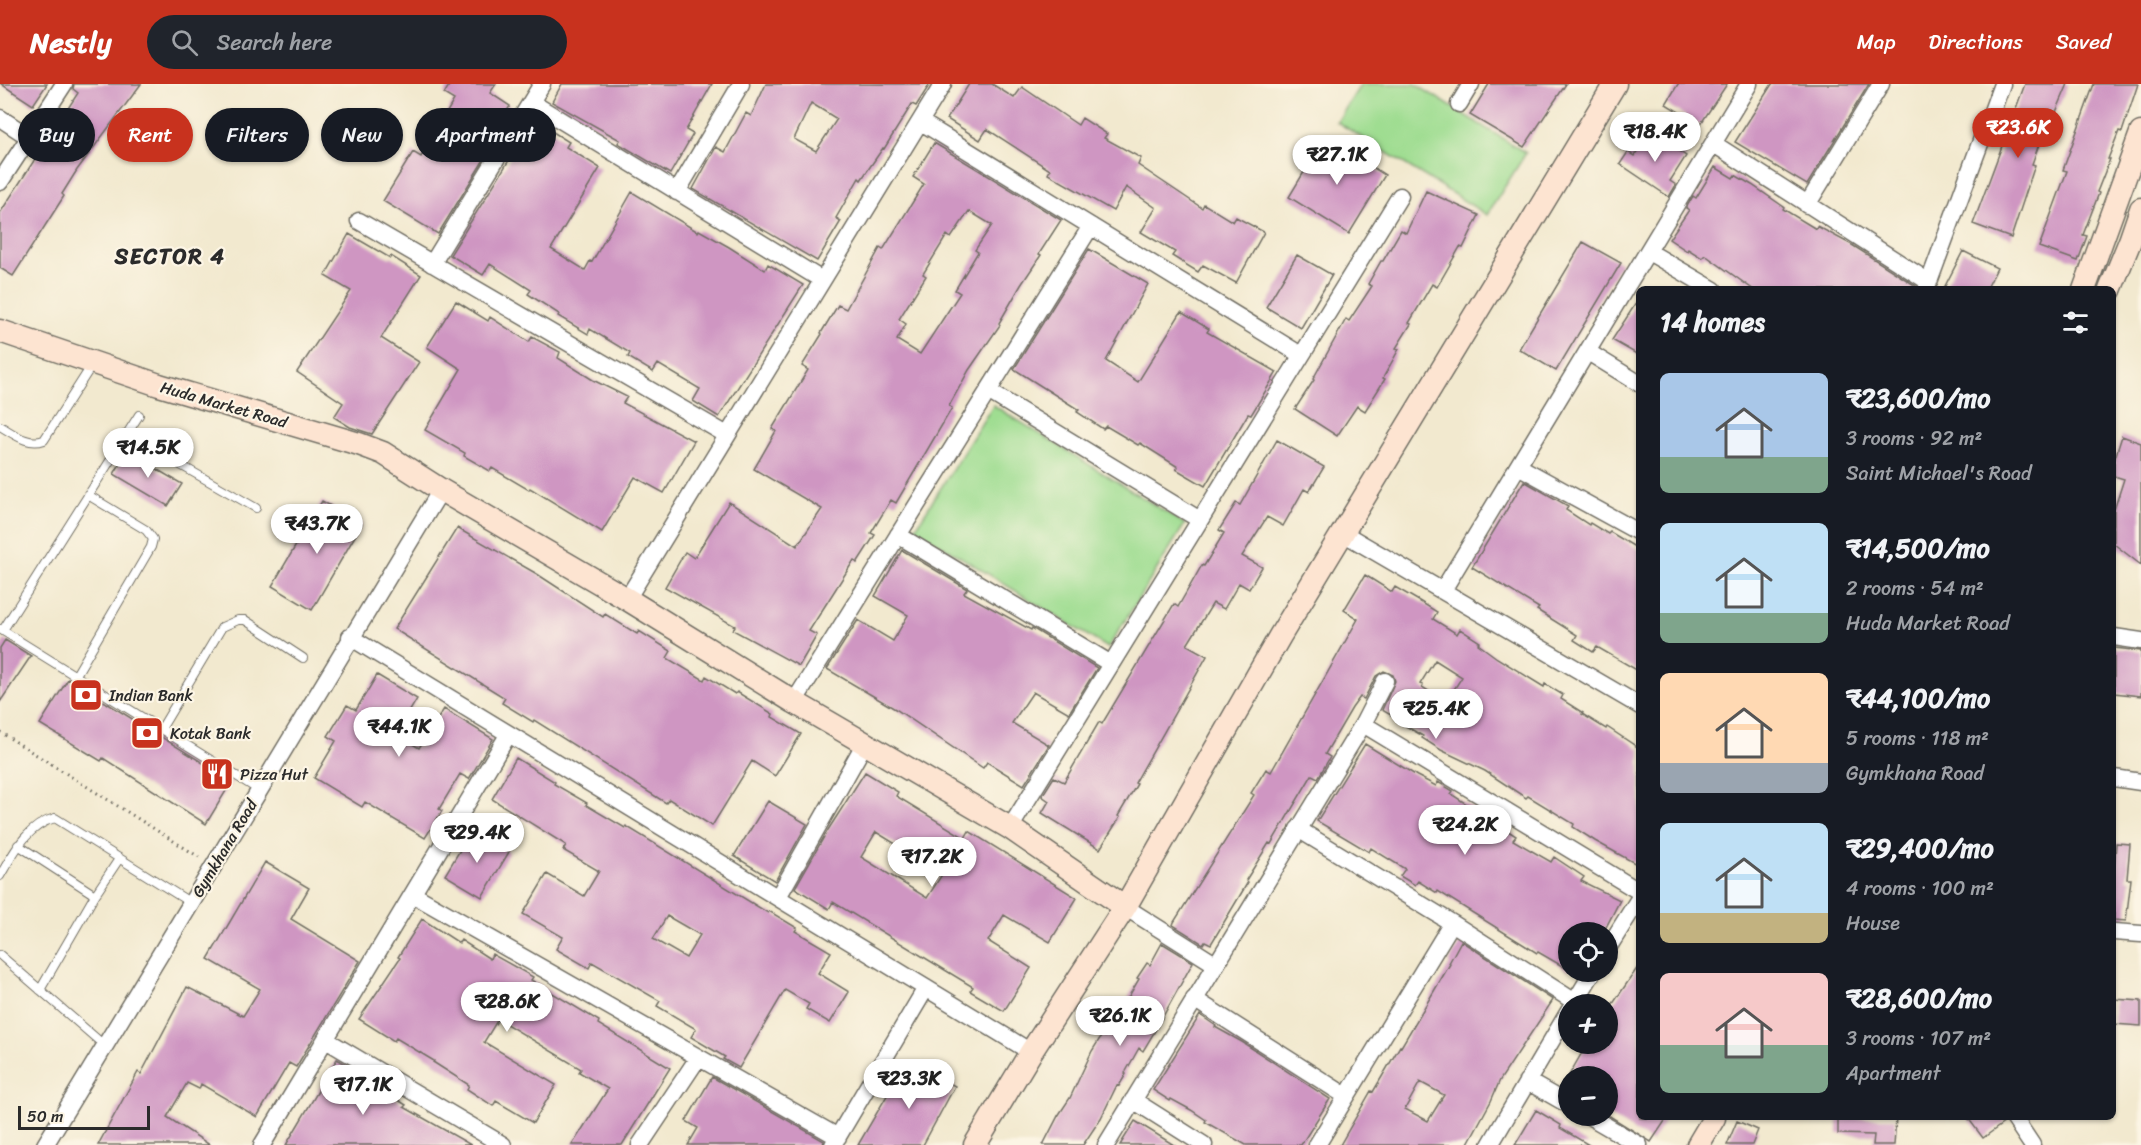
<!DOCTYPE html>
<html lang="en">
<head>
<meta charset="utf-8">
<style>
	body { margin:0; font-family:Sriracha,sans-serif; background:#20242c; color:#f1f3f6; height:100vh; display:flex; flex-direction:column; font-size:22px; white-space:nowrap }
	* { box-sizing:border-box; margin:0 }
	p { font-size:20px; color:#9ea1a6 }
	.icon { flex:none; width:33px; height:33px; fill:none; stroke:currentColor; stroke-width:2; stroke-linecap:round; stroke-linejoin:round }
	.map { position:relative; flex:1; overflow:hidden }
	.sheet { position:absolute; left:1636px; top:202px; width:480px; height:834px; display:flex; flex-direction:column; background:#171b24; border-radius:9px; box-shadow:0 2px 4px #0004 }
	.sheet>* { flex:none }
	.banner { position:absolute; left:18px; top:24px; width:570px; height:54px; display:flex; gap:12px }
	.buttons { position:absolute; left:1558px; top:838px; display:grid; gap:12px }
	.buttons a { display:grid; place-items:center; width:60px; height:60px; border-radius:50%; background:#171b24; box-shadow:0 2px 4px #0004; font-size:30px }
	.scale { position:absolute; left:18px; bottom:15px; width:132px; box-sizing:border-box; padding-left:6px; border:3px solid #2b2b2b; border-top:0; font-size:16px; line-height:21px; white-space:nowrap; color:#2b2b2b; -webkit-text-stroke:4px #fcf5e5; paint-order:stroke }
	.price { position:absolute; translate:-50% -51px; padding:0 14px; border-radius:21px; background:#fff; color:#222; font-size:20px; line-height:39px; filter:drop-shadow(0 2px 3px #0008) }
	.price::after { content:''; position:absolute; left:50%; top:36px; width:18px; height:14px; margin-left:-9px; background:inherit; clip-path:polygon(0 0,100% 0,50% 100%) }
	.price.selected { background:#c8321e; color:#fff }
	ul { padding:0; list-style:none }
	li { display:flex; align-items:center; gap:18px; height:150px; padding:0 24px }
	li span { display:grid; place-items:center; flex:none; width:168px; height:120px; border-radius:9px; color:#555 }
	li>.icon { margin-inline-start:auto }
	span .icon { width:72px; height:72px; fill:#fffc; stroke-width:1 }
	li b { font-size:26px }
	h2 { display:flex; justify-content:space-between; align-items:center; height:72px; padding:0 24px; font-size:26px }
	.pill { padding:0 21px; border-radius:27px; background:#171b24; box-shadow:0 2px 4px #0004; font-size:21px; line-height:54px }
	.pill.selected { background:#c8321e; color:#fff }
	header { display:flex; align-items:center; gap:36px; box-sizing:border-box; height:84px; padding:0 30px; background:#c8321e; color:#fff }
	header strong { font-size:28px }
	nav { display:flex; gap:33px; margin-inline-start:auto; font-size:21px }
	.search { width:420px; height:54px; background:#20242c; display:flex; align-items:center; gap:15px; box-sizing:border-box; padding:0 21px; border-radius:33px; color:#9ea1a6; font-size:22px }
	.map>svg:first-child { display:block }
	.green { fill:#9fdd91; stroke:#65845e; stroke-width:1.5 }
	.building { fill:#cf96c2; fill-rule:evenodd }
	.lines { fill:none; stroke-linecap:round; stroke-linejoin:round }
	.lane-casing { stroke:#716e64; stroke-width:10 }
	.street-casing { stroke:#716e64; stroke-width:19 }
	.secondary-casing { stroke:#716e64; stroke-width:25 }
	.path { stroke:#716e64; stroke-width:3; stroke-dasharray:1.5 4.5; stroke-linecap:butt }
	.lane { stroke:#fff; stroke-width:8 }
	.street { stroke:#fff; stroke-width:16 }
	.secondary { stroke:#fde4d1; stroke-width:22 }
	.labels { text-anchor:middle; stroke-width:4.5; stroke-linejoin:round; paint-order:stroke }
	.street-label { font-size:16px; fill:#2b2b2b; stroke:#fcf5e5 }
	.poi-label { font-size:16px; fill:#2b2b2b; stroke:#fcf5e5; text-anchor:start }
	.district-label { font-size:22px; font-weight:bold; letter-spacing:1.5px; fill:#2b2b2b; stroke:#fcf5e5 }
</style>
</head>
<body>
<header>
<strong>Nestly</strong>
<div class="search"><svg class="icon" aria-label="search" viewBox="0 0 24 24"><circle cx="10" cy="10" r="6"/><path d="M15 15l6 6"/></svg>Search here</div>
<nav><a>Map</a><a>Directions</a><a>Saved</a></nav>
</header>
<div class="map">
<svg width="2141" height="1061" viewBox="0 0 2141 1061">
	<rect width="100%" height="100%" fill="#fcf5e5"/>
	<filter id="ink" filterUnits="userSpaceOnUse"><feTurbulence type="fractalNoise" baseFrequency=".0167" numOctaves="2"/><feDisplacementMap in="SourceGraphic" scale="12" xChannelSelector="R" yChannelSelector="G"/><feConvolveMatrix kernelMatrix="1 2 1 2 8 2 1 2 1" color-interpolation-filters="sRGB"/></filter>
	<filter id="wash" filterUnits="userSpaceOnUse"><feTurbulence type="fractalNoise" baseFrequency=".008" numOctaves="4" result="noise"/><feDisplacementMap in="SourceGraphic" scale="24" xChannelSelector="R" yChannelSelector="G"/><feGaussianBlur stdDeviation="1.35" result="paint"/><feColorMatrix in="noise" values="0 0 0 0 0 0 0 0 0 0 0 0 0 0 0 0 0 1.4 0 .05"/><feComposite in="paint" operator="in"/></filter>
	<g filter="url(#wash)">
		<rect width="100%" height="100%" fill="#f2e9cf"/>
		<path class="green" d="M1361 0H1415L1526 69 1487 131 1337 38Z
			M993 321 1185 440 1108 564 915 445Z"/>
		<g id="blocks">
			<path class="building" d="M1 0H47L33 21Z
				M74 0H141L77 86 62 110 64 112 13 192 0 184V129L78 9 73 5Z
				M450 0H496L490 9 510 22 493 50 498 53 438 150 383 117 413 68 421 73 454 16 444 10Z
				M562 0H712L686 46 693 50 670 90 618 59 620 56 552 18Z
				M766 0H930L916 22 912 20 884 65 883 64 861 96 859 94 836 134 841 137 817 177 693 105 716 63 725 68 746 29 751 32ZM811 19 837 35 816 67 794 55Z
				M969 0H992L1014 14 1022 3 1078 41 1082 34 1107 50 1104 54 1141 74 1138 81 1202 124 1204 120 1233 138 1236 133 1264 148 1236 199 1203 181 1198 188 1172 172 1175 168 1141 148 1156 124 1126 103 1113 127 1048 90 1050 86 987 45 980 56 947 35Z
				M1489 0H1566L1524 63 1470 31Z
				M1678 0H1727L1700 41 1666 20Z
				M1772 0H1869L1807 101 1735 58Z
				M2025 0H2068L2056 28 2051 26 2032 80 2035 81 2011 154 1973 140Z
				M2094 0H2138L2122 48 2119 47 2108 75H2110L2097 108 2099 109 2083 151 2087 152 2078 177 2039 163 2067 87 2063 86Z
				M534 36 569 58 566 63 600 84 551 165 585 186 590 177 592 178 632 108 698 148 699 146 729 163 765 186 768 180 803 201 719 333 693 317 700 305 658 280 653 288 628 273 630 269 590 245 588 250 558 232 559 230 528 210 531 206 490 180 483 191 450 171Z
				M1650 48 1686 72 1670 97 1676 101 1669 113 1620 80 1628 68 1634 72Z
				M1325 53 1385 91 1349 150 1289 113Z
				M934 59 1061 136 1039 170 1041 171 1021 201 999 239 1000 241 969 286 949 322 952 324 896 419 891 416 871 449 875 451 857 479 854 476 809 547 817 551 799 582 733 546 735 542 665 503 685 468 694 474 729 418 797 462 822 425 754 385 776 347 772 345 808 286 802 282 822 250 821 249 838 221 846 225 880 164 883 166 924 100 913 93ZM969 127 992 141 975 166 978 168 955 206 960 209 920 270 897 256 906 240 899 235 926 192 923 190 947 151 951 154Z
				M1715 83 1733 94 1735 91 1752 101 1784 123 1783 125 1816 145 1817 142 1852 161 1916 202V206H1754L1705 171 1702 174 1688 165 1687 167 1669 155 1689 126 1686 124 1693 112 1696 114Z
				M1426 107 1479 131 1463 164 1460 163 1437 203 1432 200 1409 239 1411 240 1396 264 1399 265 1383 294 1385 295 1365 327 1357 322 1337 352 1295 325 1314 296 1313 295 1346 235 1349 237 1372 202 1368 200 1381 177H1383L1401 146 1406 149Z
				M349 150 390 174 391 172 421 191 381 254 419 278 372 350 350 343 334 333 343 319 297 288 351 207 325 192Z
				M1583 158 1621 179 1556 287 1519 265Z
				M1089 165 1148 200 1106 277 1138 298 1181 228 1209 245 1207 248 1277 288 1251 331 1248 330 1205 402 1176 385 1178 383 1140 359 1138 361 1106 342 1103 345 1077 328 1079 326 1014 285Z
				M1963 167 1997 184 1986 206H1943Z
				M1297 171 1332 191 1301 244 1266 223Z
				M1640 213V272L1612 256Z
				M456 217 488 237 490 233 529 258 532 253 560 268 558 274 593 296 627 313 623 319 694 357 664 409 635 393 602 448 530 404 529 406 492 384 490 387 464 372 465 369 425 346 461 285 427 263Z
				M2122 352 2141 359V481L2114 460V426L2124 395 2114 392V377Z
				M1277 356 1324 383 1309 408 1304 405 1283 442 1267 433 1242 472 1262 483 1249 505 1239 499 1224 525 1213 519 1187 561 1207 572 1135 699 1137 700 1118 732 1120 733 1100 765 1042 729 1049 717 1042 712 1054 693 1064 698 1099 638 1102 640 1174 520 1178 523 1202 481 1204 482 1224 449 1219 446 1236 419 1240 421Z
				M127 368 182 400 168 422 114 390Z
				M1524 397 1568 422 1566 426 1589 441 1590 439 1608 450 1610 448 1640 466V588L1597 563 1593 568 1574 556 1577 551 1537 526 1539 524 1472 483Z
				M322 417 362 440 312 526 272 502Z
				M457 444 537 490 603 533 605 530 637 550 639 547 671 567 667 574 704 596 706 592 735 610 737 608 773 630 772 633 801 650 775 692 752 677 712 742 669 715 666 719 534 636 533 638 502 619 505 614 394 545Z
				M902 466 967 505 964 509 1031 546 1032 544 1097 584 1069 629 1033 608 1012 639 1049 661 1024 701 987 678 983 684 897 626 827 585 858 536 893 557 908 531 875 512Z
				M1365 491 1392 508 1395 503 1419 517 1437 528 1433 535 1457 550 1460 545 1480 558 1478 560 1497 574 1544 603 1545 600 1563 611 1561 615 1583 629 1582 630 1606 645 1607 643 1640 665V782L1595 757 1573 743 1574 740 1528 712 1526 714 1485 687 1441 666 1422 654 1423 652 1402 640 1403 638 1382 626 1395 597 1393 591 1384 587 1376 592 1364 615 1360 613 1352 624 1325 670 1330 673 1318 694 1312 691 1271 760 1269 759 1246 796 1248 798 1211 860 1205 857 1203 860 1173 841 1174 838 1254 711 1251 709 1266 685 1271 688 1358 535 1344 526ZM1435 576 1462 593 1446 618 1422 603 1423 601 1420 600Z
				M5 556 31 572 0 618V564Z
				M2114 564 2141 567V612L2114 609Z
				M377 591 417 615 396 650 419 664 444 625 493 655 469 695 460 690 439 725 442 727 425 754 365 718 362 723 314 694 336 657 328 652 347 621 356 626Z
				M68 595 232 697 206 740 103 674 101 677 40 640Z
				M1365 660 1417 692 1436 702 1438 698 1453 707 1451 710 1516 752 1513 756 1551 778 1554 773 1584 793 1581 797 1620 816 1603 849H1569V886L1538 868 1537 869 1438 807 1437 809 1418 797 1415 801 1400 792 1405 785 1371 764 1369 768 1317 737Z
				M516 674 555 698 554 700 587 719 586 721 625 744 626 742 768 829 769 827 797 844 795 847 831 868 818 889 849 908 830 939 806 925 809 920 785 906 739 984 723 975 725 973 691 953 696 945 657 922 660 917 592 878 589 884 556 865 563 853 523 830 547 790 584 812 599 787 563 766 566 761 492 715ZM667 832 700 851 686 874 653 855Z
				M865 688 898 708 896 712 965 754 969 747 1077 814 1050 858 1004 831 988 857 1031 884 1004 927 970 907 973 903 833 818 829 825 795 804 828 746ZM876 748 943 789 927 814 861 773Z
				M768 717 807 740 775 797 734 772Z
				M472 746 509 768 482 813 445 791Z
				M2116 759 2130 760 2127 795H2131L2126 837 2114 836V785Z
				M265 778 309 804 291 835 360 877 296 983 289 979 257 1033 201 1000 199 1005 187 999 167 1033 210 1061H98L138 988 141 990 187 903 243 932 260 905 208 875Z
				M422 835 459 859 461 856 490 875 492 870 533 893 531 896 599 937 598 940 670 984 622 1061H572L608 1005 579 988 581 985 498 935 484 958 556 1001 533 1039 496 1017 493 1022 467 1005 469 1001 433 978 434 977 396 954 394 957 359 935 400 874 398 873Z
				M1461 857 1553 916 1500 996 1491 1017 1467 1061H1340L1371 1007 1373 1008 1400 962 1401 963 1450 880 1449 879ZM1420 998 1444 1011 1428 1037 1405 1025Z
				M1162 859 1193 878 1155 947 1143 967 1139 964 1125 989 1126 990 1119 1002 1117 1001 1101 1034 1083 1061H1043L1058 1032 1070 1014 1092 967 1102 951 1105 953 1139 895 1137 894 1147 879 1150 881Z
				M1640 880V1034H1667L1651 1058 1608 1031V993H1568L1587 960H1608V927Z
				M2114 915 2141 917V942L2114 940Z
				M1200 931 1216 942 1215 943 1242 958 1330 1015 1301 1061H1246L1205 1038 1206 1036 1191 1026 1171 1015 1170 1017 1153 1006Z
				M337 975 375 997 373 1000 406 1021 404 1023 471 1061H286Z
				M911 978 955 1002 923 1061H858L889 1008 892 1010Z
				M712 993 824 1057 823 1061H688L698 1044 686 1037Z
				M1536 1026 1561 1041 1560 1044 1589 1061H1515Z
				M1838 1034H1896L1894 1061H1873L1874 1051 1838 1050Z
				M1968 1034H2004L2005 1038 1983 1054Z
				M1135 1037 1174 1061H1120Z
				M1737 1037 1758 1046 1752 1061H1727Z"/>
		</g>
	</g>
	<g filter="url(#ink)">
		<use href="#blocks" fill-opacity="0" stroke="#716e64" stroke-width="1.5"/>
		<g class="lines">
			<defs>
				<path id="lane" d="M0 342C14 350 28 362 44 356L92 281
					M126 350 256 424
					M0 545 259 706
					M3 546 139 331
					M76 591 151 463 153 455 146 446 88 411
					M161 645 222 543 238 536H245L303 574
					M18 761 95 811 40 906
					M0 792C13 770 27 741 55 734L191 819
					M95 811 119 775
					M0 871 105 962"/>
				<path id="street" d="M531 18 822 196
					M1459 20 1471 0
					M0 34 29 53
					M921 38 1301 271
					M1714 60 1929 198
					M0 98 64 0
					M677 108 741 0
					M1807 121 1881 0
					M359 137 727 351
					M1649 168 1714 206
					M432 180 542 0
					M1926 206 2002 0
					M1588 268 1640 300
					M988 307 1200 436
					M1518 382 1640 449
					M1343 449 1640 622
					M898 451 1111 580
					M1443 506 1749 0
					M627 515 943 0
					M350 553 1031 968
					M2114 553 2141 557
					M794 618 1091 142
					M1363 640 1640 808
					M2114 694 2141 698
					M1010 744 1400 112
					M1298 745 1452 839 1575 918
					M414 811 838 1053
					M778 813 865 659
					M1125 823 1215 880
					M2114 848 2141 850
					M1608 864 1640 813
					M1194 915 1346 1012
					M1573 921 1593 888
					M326 956 503 1061
					M1527 997 1569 1021
					M1133 1016 1204 1061
					M1589 1032 1639 1061
					M2014 1034 2032 1061
					M45 1061 441 406
					M262 1061 508 651
					M640 1061 698 974
					M833 1061 926 904
					M1106 1061 1363 640 1385 597
					M1317 1061 1452 839
					M1490 1061 1569 927"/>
				<path id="secondary" d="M2084 206 2141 49
					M2110 206 2130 157 2141 125
					M0 247 159 301 359 360 383 369 441 406 627 515 794 618 1010 744 1125 823
					M975 1061 1031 968 1125 823 1280 552 1615 0
					M1698 1061 1714 1034"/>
			</defs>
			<use href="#lane" class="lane-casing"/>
			<use href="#street" class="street-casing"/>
			<use href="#secondary" class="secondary-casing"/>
			<path class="path" d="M0 648 199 773"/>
			<use href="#lane" class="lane"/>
			<use href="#street" class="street"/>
			<use href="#secondary" class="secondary"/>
		</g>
	</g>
	<defs>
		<symbol id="bank-square" viewBox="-11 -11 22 22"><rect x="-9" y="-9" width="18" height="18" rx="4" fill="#c8321e" stroke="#fcf5e5"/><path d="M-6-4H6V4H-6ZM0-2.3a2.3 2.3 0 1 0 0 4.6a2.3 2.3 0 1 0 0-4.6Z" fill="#fff"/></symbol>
		<symbol id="restaurant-square" viewBox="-11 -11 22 22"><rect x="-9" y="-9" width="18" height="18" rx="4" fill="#c8321e" stroke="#fcf5e5"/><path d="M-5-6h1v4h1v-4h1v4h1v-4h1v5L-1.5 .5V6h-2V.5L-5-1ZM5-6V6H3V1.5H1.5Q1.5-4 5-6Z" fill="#fff"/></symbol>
	</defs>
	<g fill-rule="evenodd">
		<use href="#bank-square" x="67" y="592" width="38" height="38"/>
		<use href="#bank-square" x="128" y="630" width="38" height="38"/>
		<use href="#restaurant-square" x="198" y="671" width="38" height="38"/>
	</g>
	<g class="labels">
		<g class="street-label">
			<text transform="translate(224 320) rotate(16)" y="6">Huda Market Road</text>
			<text transform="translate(224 764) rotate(-59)" y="6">Gymkhana Road</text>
		</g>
		<g class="poi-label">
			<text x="109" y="617">Indian Bank</text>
			<text x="170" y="655">Kotak Bank</text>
			<text x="240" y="696">Pizza Hut</text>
		</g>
		<g class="district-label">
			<text x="170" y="180">SECTOR 4</text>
		</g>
	</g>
</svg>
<div class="buttons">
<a><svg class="icon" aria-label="locate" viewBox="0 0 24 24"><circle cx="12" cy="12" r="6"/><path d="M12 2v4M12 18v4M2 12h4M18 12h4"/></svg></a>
<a>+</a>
<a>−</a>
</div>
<div class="scale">50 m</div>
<b class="price selected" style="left:2018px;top:75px">₹23.6K</b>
<b class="price" style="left:1655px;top:79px">₹18.4K</b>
<b class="price" style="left:1337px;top:102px">₹27.1K</b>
<b class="price" style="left:148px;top:395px">₹14.5K</b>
<b class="price" style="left:317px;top:471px">₹43.7K</b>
<b class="price" style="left:1436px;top:656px">₹25.4K</b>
<b class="price" style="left:399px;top:674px">₹44.1K</b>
<b class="price" style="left:1465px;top:772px">₹24.2K</b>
<b class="price" style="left:477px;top:780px">₹29.4K</b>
<b class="price" style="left:932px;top:804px">₹17.2K</b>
<b class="price" style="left:507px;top:949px">₹28.6K</b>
<b class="price" style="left:1120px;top:963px">₹26.1K</b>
<b class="price" style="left:909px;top:1026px">₹23.3K</b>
<b class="price" style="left:363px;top:1032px">₹17.1K</b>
<div class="banner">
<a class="pill">Buy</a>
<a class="pill selected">Rent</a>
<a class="pill">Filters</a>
<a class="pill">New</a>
<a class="pill">Apartment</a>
</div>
<section class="sheet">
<h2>14 homes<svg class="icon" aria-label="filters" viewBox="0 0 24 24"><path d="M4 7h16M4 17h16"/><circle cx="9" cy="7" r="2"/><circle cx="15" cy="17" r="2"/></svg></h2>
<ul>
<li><span style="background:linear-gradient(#a9c7e8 70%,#7fa58c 0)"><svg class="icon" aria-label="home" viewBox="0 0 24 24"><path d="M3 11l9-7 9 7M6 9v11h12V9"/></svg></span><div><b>₹23,600/mo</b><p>3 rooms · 92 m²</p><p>Saint Michael's Road</p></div></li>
<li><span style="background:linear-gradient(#bfe0f5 75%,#7fa58c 0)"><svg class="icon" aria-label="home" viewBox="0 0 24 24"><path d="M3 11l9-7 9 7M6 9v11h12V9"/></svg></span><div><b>₹14,500/mo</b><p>2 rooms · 54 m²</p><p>Huda Market Road</p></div></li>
<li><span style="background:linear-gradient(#ffd9b3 75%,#9aa5b1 0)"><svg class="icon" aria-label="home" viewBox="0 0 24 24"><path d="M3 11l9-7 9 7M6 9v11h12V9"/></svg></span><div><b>₹44,100/mo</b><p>5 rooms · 118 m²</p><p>Gymkhana Road</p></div></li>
<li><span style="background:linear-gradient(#bfe0f5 75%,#c2b280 0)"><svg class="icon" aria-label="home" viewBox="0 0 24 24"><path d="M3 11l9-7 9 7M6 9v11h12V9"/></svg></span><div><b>₹29,400/mo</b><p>4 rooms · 100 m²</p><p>House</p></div></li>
<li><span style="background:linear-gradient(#f6c9c9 60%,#7fa58c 0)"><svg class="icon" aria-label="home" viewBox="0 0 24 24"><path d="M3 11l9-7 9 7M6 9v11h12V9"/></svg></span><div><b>₹28,600/mo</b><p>3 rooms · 107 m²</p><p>Apartment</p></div></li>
</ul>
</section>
</div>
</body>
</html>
